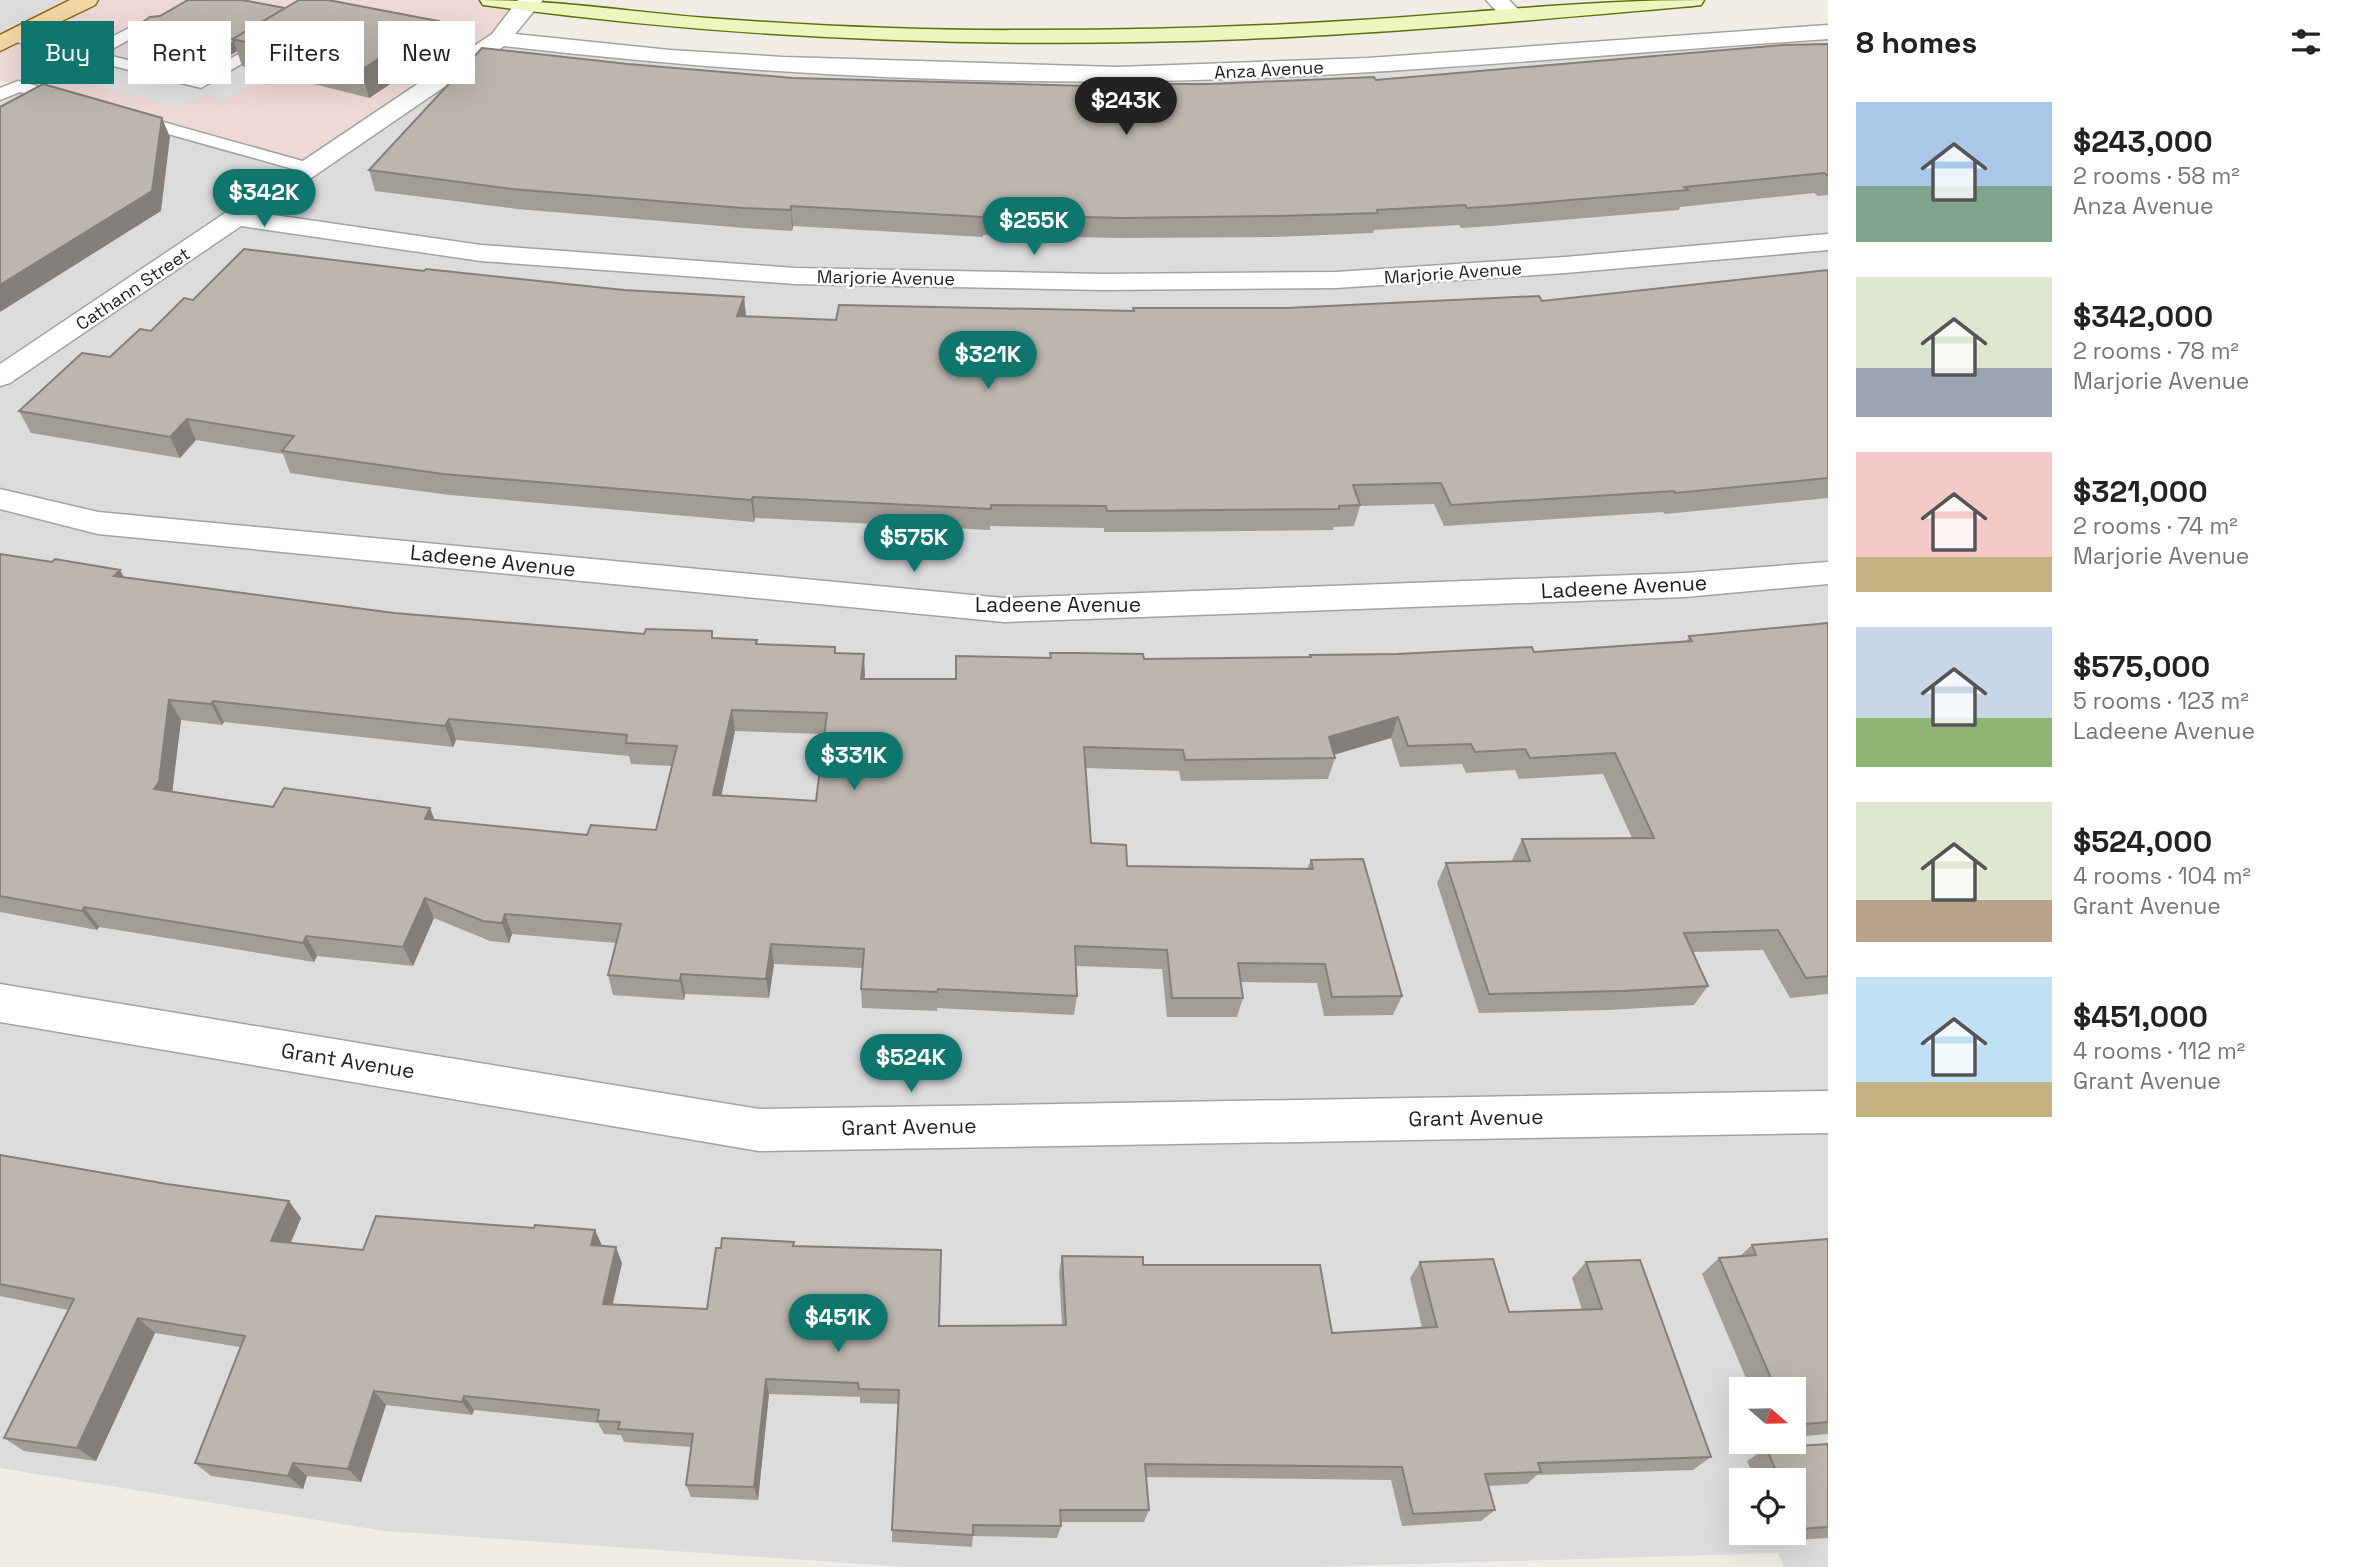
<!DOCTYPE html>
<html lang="en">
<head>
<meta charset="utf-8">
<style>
	body { margin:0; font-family:"Space Grotesk",sans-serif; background:#f2f2f2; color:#222; height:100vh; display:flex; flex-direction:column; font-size:26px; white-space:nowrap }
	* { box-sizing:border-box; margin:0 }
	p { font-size:23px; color:#767676 }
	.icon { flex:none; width:38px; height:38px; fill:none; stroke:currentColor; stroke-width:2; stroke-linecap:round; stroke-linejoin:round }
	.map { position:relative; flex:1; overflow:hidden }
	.details { display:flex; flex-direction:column; background:#fff; width:525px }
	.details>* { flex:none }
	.guide { position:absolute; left:21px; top:21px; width:665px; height:63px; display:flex; gap:14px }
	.needle { width:46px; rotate:110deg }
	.controls { position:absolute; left:1729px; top:1377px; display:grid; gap:14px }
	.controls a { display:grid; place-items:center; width:77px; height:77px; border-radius:0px; background:#fff; box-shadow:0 7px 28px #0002; font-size:35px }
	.price { position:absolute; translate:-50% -60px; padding:0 16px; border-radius:24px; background:#0f766e; color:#fff; font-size:23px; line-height:46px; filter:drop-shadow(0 2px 4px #0008) }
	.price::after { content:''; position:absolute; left:50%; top:42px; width:21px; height:16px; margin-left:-10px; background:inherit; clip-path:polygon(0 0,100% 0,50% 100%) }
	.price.selected { background:#222; color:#fff }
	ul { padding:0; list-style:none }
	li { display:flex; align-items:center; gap:21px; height:175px; padding:0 28px }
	li span { display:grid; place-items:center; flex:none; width:196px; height:140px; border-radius:0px; color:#555 }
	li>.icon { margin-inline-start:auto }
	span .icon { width:84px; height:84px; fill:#fffc; stroke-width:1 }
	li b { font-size:30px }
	h2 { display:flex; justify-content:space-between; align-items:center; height:84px; padding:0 28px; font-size:30px }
	.chip { padding:0 24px; border-radius:0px; background:#fff; box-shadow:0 7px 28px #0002; font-size:24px; line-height:63px }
	.chip.selected { background:#0f766e; color:#fff }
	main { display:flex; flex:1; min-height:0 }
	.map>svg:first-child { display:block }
	.residential { fill:#dddcdc; fill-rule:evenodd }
	.commercial { fill:#eed9d7 }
	.parking { fill:#e3e3e3 }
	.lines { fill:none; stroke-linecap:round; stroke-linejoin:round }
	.service-casing { stroke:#a3a3a3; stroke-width:3 }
	.minor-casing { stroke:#a3a3a3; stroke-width:3 }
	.secondary-casing { stroke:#5f6f0e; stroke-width:3 }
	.primary-casing { stroke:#8f6a0c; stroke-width:3 }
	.service { fill:#fff; fill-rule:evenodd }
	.minor { fill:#fff; fill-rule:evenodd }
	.secondary { fill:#eff5bf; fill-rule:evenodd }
	.primary { fill:#f5d7a6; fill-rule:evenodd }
	.wall { fill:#a29d96; fill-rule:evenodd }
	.shaded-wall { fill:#847f7a }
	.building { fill:#bcb6af; stroke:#847f7a; stroke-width:2; fill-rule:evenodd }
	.labels { text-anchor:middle; stroke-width:5; stroke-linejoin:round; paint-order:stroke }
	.far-street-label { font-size:18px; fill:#1f1f1f; stroke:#fff }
	.street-label { font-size:21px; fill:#1f1f1f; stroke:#fff }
</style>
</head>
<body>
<main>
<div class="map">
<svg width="1828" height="1567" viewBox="0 0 1828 1567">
	<rect width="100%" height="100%" fill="#efede6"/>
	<path class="residential" d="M0 0H87L0 44Z
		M1828 32V1567H1784L1778 1553 1313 1567H907L385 1531 0 1468V95L18 86 500 39 593 51 1211 73ZM1741 1390H1794V1442H1741ZM1741 1480H1794V1533H1741Z"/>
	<path class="commercial" d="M87 0H532L500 39 311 169 0 80V44Z"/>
	<path class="parking" d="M352 24 225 100 208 96 197 97 179 107 53 74 90 56 101 58 134 42 230 66Z"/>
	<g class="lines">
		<defs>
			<path id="service" d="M139 23 145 25 147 28 145 31 103 54 199 77 266 38 272 36 280 41 201 88 9 40 7 37 15 32 86 50Z
				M18 81 75 96 78 100 69 105 20 92 0 100V88Z
				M131 113 317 165 320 169 311 174 125 122 122 118Z"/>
			<path id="minor" d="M518 0H543L515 34 670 50 783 57 1117 67 1368 58 1828 25V39C1602 54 1376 77 1149 81 935 84 718 71 504 46L260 213 481 245 795 268 1102 274 1336 272 1565 257 1828 234V250L1565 273 1336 288 1102 290 795 284 481 261 241 226 10 383 0 386V364L492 34Z
				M1486 0H1509L1524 15 1521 20H1505Z
				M0 489 98 512 1004 598 1685 573 1828 562V584L1685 597 1004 622 98 534 0 509Z
				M0 984 759 1109 1828 1091V1133L759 1151 0 1022Z"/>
			<path id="secondary" d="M480 0C557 0 631 12 707 18 816 26 925 31 1033 30 1142 30 1251 27 1360 20 1475 13 1588 0 1704 0L1701 5 1693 6C1544 19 1395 33 1246 39 993 49 742 40 491 6L483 5Z"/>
			<path id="primary" d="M70 0H98L95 5 0 51V35Z"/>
		</defs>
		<use href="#service" class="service-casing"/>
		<use href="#minor" class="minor-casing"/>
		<use href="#secondary" class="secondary-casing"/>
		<use href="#primary" class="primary-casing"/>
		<use href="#service" class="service"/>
		<use href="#minor" class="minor"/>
		<use href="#secondary" class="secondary"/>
		<use href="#primary" class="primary"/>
	</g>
	<path class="wall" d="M134 28 445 48 369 98 242 66 237 51 221 61 141 41 140 38H138Z
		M1828 44V195L1818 196 1814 193 1680 207 1679 210 1492 226 1461 228 1459 225 1374 230 1373 233 1275 237 1120 238 983 235V237L793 226 792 231 745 228 517 209 375 191 369 170 628 64 793 78 1125 87 1376 80Z
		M1828 270V498L1665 514 1663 512 1444 526 1434 504 1360 506 1354 526 1334 527 1333 530 1142 532H1104V528L990 526V530L755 518 754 522 450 495 351 482 290 473 283 454 196 440 180 458 31 433 19 411 110 357 151 331 193 300 424 271 624 290 744 297 746 316 836 320 1133 311V308H1286L1542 301Z
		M0 554 52 562 125 578 394 613 644 634 757 640V644L835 647 836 653 864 654V679H956L1050 658V653L1144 659 1309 657 1310 655 1534 652 1686 642 1689 636 1828 623V994L1790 998 1763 950 1693 952 1708 986 1694 1005 1608 1010 1479 1013 1437 883 1446 863 1513 862 1512 860 1522 839 1632 838 1603 774 1519 779 1515 770 1466 773 1462 764 1400 767 1391 738 1334 755 1335 758 1328 779 1181 781 1179 771 1085 768 1091 843 1127 866 1307 869 1311 860 1402 996 1393 1015 1324 1016 1317 983 1241 982 1243 998 1237 1017H1167L1162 969 1076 966 1077 996 1074 1015 937 1008V1011L862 1008 861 989 863 968 774 964 769 998 685 994 684 1000 613 995 608 975 616 943 512 934 509 943 490 941 434 918 413 966 317 956 314 962 99 927 97 930 0 912ZM181 720 222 725 224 722 453 747 456 740 629 756 631 764 672 766 656 830 587 835 435 820 273 807 172 791ZM735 731 824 734 816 801 721 796Z
		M0 1155 301 1218 291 1243 363 1250 534 1228 595 1230 602 1246 622 1263 613 1304 707 1309 721 1248 794 1242V1246L939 1326 1062 1325 1059 1272 1062 1256 1143 1265 1332 1333 1422 1328 1410 1278 1420 1262 1509 1312 1582 1310 1572 1278 1586 1262 1711 1457 1693 1470 1537 1475 1527 1484 1488 1486 1495 1510 1481 1521 1402 1526 1391 1480 1146 1477 1149 1510 1144 1522H1060L1061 1526 1057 1538 973 1536 972 1547 892 1542V1530L898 1404 860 1403V1397L769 1394 758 1500 691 1497 686 1485 691 1447 624 1442 621 1435 604 1434 598 1423 474 1410 472 1415 386 1405 361 1482 307 1476 303 1489 211 1476 195 1463 240 1347 155 1333 96 1461 24 1451 4 1438 68 1310 0 1296Z
		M1828 1239V1434L1794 1437V1390H1751L1702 1274 1719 1258 1740 1256 1752 1245Z
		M1828 1444V1538L1779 1541 1776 1533H1794V1480H1755L1747 1461 1766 1448Z"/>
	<path class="shaded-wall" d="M438 21 445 48 369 98 361 70Z
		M234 42 237 51 221 61 217 51Z
		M162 118 170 137 161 211 0 312V285Z
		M791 206 793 226 792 231 791 210Z
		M744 297 746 318 737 316Z
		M187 419 196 440 180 458 170 437Z
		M753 497 755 518 754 522 751 500Z
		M120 570 132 591 114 576Z
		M864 654 865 675 862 700 861 679Z
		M169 700 181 720 171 803 154 789Z
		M213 701 224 722 222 725 211 704Z
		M732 710 735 731 717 816 713 795Z
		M1398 717 1391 738 1322 758 1329 737Z
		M449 719 456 740 453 747 445 726Z
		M430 808 438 828 425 819Z
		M425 898 434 918 413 966 403 947Z
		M84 907 99 927 97 930 82 911Z
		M505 914 512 934 509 943 502 923Z
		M306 936 317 956 314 962 303 943Z
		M771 944 774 964 769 998 766 979Z
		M681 974 685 994 684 1000 680 981Z
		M289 1201 301 1218 284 1257 271 1241Z
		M595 1230 602 1246 591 1245Z
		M616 1247 622 1263 609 1319 603 1304Z
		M138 1318 155 1333 96 1461 77 1448Z
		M766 1379 769 1394 758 1500 754 1487Z
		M374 1391 386 1405 361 1482 348 1469Z
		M464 1396 474 1410 472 1415 462 1402Z
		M293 1463 307 1476 303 1489 288 1476Z"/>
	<path class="building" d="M188 0H242L285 8 233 39 234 42 217 51 137 31 141 30 134 28 150 17 160 16Z
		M299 0H328L438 21 361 70 233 39Z
		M1828 44V176L1824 173 1684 187 1688 190 1499 206 1467 208 1465 205 1377 210 1378 213 1279 216 1122 218 984 214V217L791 206V210L743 208 512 189 369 170 482 48 628 64 793 78 1125 87V84H1209L1374 77 1376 80 1783 45Z
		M43 84 162 118 152 191 0 285V107Z
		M244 249 424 271 426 269 624 290 744 297 737 316 836 320 839 305 1134 311 1133 308H1286L1539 296 1542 301 1828 270V478L1675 493 1674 491 1451 505 1441 483 1353 485 1360 505 1339 506V509L1107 511 1106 506 991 505V509L753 497 751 500 443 474 282 451 294 436 187 419 170 437 19 411 82 353 110 357 140 329 151 331 184 298 193 300Z
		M0 554 52 562 55 559 120 570 114 576 394 613 644 634 646 629 712 631V638L757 640 756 644 835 647V653L864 654 861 679H956V656L1051 658 1050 653H1078L1143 654 1144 659 1311 657 1310 655 1397 654 1532 647 1534 652 1692 641 1689 636 1828 623V976L1806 978 1778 930 1684 933 1708 986 1622 991 1489 994 1446 863 1530 861 1522 839 1654 838 1615 753 1530 758 1525 749 1475 752 1471 744 1408 746 1398 717 1329 737 1335 758 1185 760 1183 750 1084 747 1091 843 1126 845 1127 866 1313 869 1311 860 1363 859 1402 996 1332 997 1325 964 1238 963 1243 998H1172L1167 950 1075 946 1077 996 938 989 937 992 861 989 864 949 771 944 766 979 681 974 680 981 608 975 621 924 505 914 502 923 483 921 425 898 403 947 306 936 303 943 84 907 82 911 0 896ZM169 700 211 704 213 701 445 726 449 719 627 735 626 743 677 746 656 830 591 825 587 835 425 819 430 808 284 788 273 807 154 789 159 782ZM732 710 827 713 816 801 713 795Z
		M0 1155 167 1184 289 1201 271 1241 363 1250 376 1216 534 1228 535 1225 595 1230 591 1245 616 1247 603 1304 707 1309 716 1248H721L722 1238 794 1242 793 1246 941 1250 939 1326 1066 1325 1062 1256 1143 1257V1265H1320L1332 1333 1437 1327 1420 1262 1493 1259 1509 1312 1602 1309 1586 1262 1640 1260 1711 1457 1538 1463 1541 1472 1485 1474 1495 1510 1413 1514 1402 1467 1145 1464 1149 1510H1060L1061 1526 973 1525V1535L892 1530 899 1390 859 1389 858 1383 766 1379 754 1487 686 1485 693 1434 618 1429 620 1422 597 1421 599 1410 464 1396 462 1402 374 1391 348 1469 293 1463 288 1476 195 1463 245 1336 138 1318 77 1448 4 1438 74 1299 0 1284Z
		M1828 1239V1422L1794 1425V1390H1776L1719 1258 1756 1255 1752 1245Z
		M1828 1444V1527L1800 1529 1794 1514V1480H1780L1766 1448Z"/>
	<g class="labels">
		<g class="far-street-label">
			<text transform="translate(1269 70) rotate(-3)" y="6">Anza Avenue</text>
			<text transform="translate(1453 273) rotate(-4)" y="6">Marjorie Avenue</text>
			<text transform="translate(886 278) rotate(1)" y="6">Marjorie Avenue</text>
			<text transform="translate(133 289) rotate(-34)" y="6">Cathann Street</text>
		</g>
		<g class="street-label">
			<text transform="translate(493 561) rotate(6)" y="7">Ladeene Avenue</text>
			<text transform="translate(1624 587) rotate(-3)" y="7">Ladeene Avenue</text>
			<text x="1058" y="612">Ladeene Avenue</text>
			<text transform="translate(348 1061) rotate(9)" y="7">Grant Avenue</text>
			<text transform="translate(1476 1118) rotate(-1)" y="7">Grant Avenue</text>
			<text transform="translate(909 1127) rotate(-1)" y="7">Grant Avenue</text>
		</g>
	</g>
</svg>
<div class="controls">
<a><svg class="needle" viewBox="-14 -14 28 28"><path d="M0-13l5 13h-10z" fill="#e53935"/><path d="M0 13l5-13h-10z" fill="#767676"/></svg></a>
<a><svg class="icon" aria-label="locate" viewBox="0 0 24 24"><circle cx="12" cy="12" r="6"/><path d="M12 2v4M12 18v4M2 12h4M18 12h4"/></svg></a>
</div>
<b class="price selected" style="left:1126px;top:137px">$243K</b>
<b class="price" style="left:264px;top:229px">$342K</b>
<b class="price" style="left:1034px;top:257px">$255K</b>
<b class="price" style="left:988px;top:391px">$321K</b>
<b class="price" style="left:914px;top:574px">$575K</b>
<b class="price" style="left:854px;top:792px">$331K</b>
<b class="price" style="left:911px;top:1094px">$524K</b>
<b class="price" style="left:838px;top:1354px">$451K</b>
<div class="guide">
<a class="chip selected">Buy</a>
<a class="chip">Rent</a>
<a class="chip">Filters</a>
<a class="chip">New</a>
</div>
</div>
<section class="details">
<h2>8 homes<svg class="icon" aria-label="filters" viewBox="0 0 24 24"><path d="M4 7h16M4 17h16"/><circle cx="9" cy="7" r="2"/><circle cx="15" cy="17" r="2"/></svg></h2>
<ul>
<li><span style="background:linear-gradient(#a9c7e8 60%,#7fa58c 0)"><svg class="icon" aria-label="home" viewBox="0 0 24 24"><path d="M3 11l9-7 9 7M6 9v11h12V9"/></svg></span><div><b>$243,000</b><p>2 rooms · 58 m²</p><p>Anza Avenue</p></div></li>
<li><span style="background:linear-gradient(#dfe7d0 65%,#9aa5b1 0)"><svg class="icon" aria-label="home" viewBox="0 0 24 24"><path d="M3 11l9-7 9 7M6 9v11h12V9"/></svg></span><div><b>$342,000</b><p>2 rooms · 78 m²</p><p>Marjorie Avenue</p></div></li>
<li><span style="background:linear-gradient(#f6c9c9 75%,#c2b280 0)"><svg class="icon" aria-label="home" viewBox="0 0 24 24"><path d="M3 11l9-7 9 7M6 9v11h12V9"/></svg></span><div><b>$321,000</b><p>2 rooms · 74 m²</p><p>Marjorie Avenue</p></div></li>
<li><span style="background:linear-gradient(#c9d6e8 65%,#8fb573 0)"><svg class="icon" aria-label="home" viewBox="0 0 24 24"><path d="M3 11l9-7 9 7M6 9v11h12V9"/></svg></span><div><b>$575,000</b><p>5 rooms · 123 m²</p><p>Ladeene Avenue</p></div></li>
<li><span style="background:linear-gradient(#dfe7d0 70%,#b9a48a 0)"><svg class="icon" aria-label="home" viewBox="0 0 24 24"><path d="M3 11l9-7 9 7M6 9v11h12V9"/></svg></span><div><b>$524,000</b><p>4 rooms · 104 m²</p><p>Grant Avenue</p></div></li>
<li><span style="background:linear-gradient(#bfe0f5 75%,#c2b280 0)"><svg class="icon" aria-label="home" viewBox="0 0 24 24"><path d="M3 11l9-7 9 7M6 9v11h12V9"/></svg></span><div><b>$451,000</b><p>4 rooms · 112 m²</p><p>Grant Avenue</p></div></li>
</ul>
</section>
</main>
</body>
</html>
